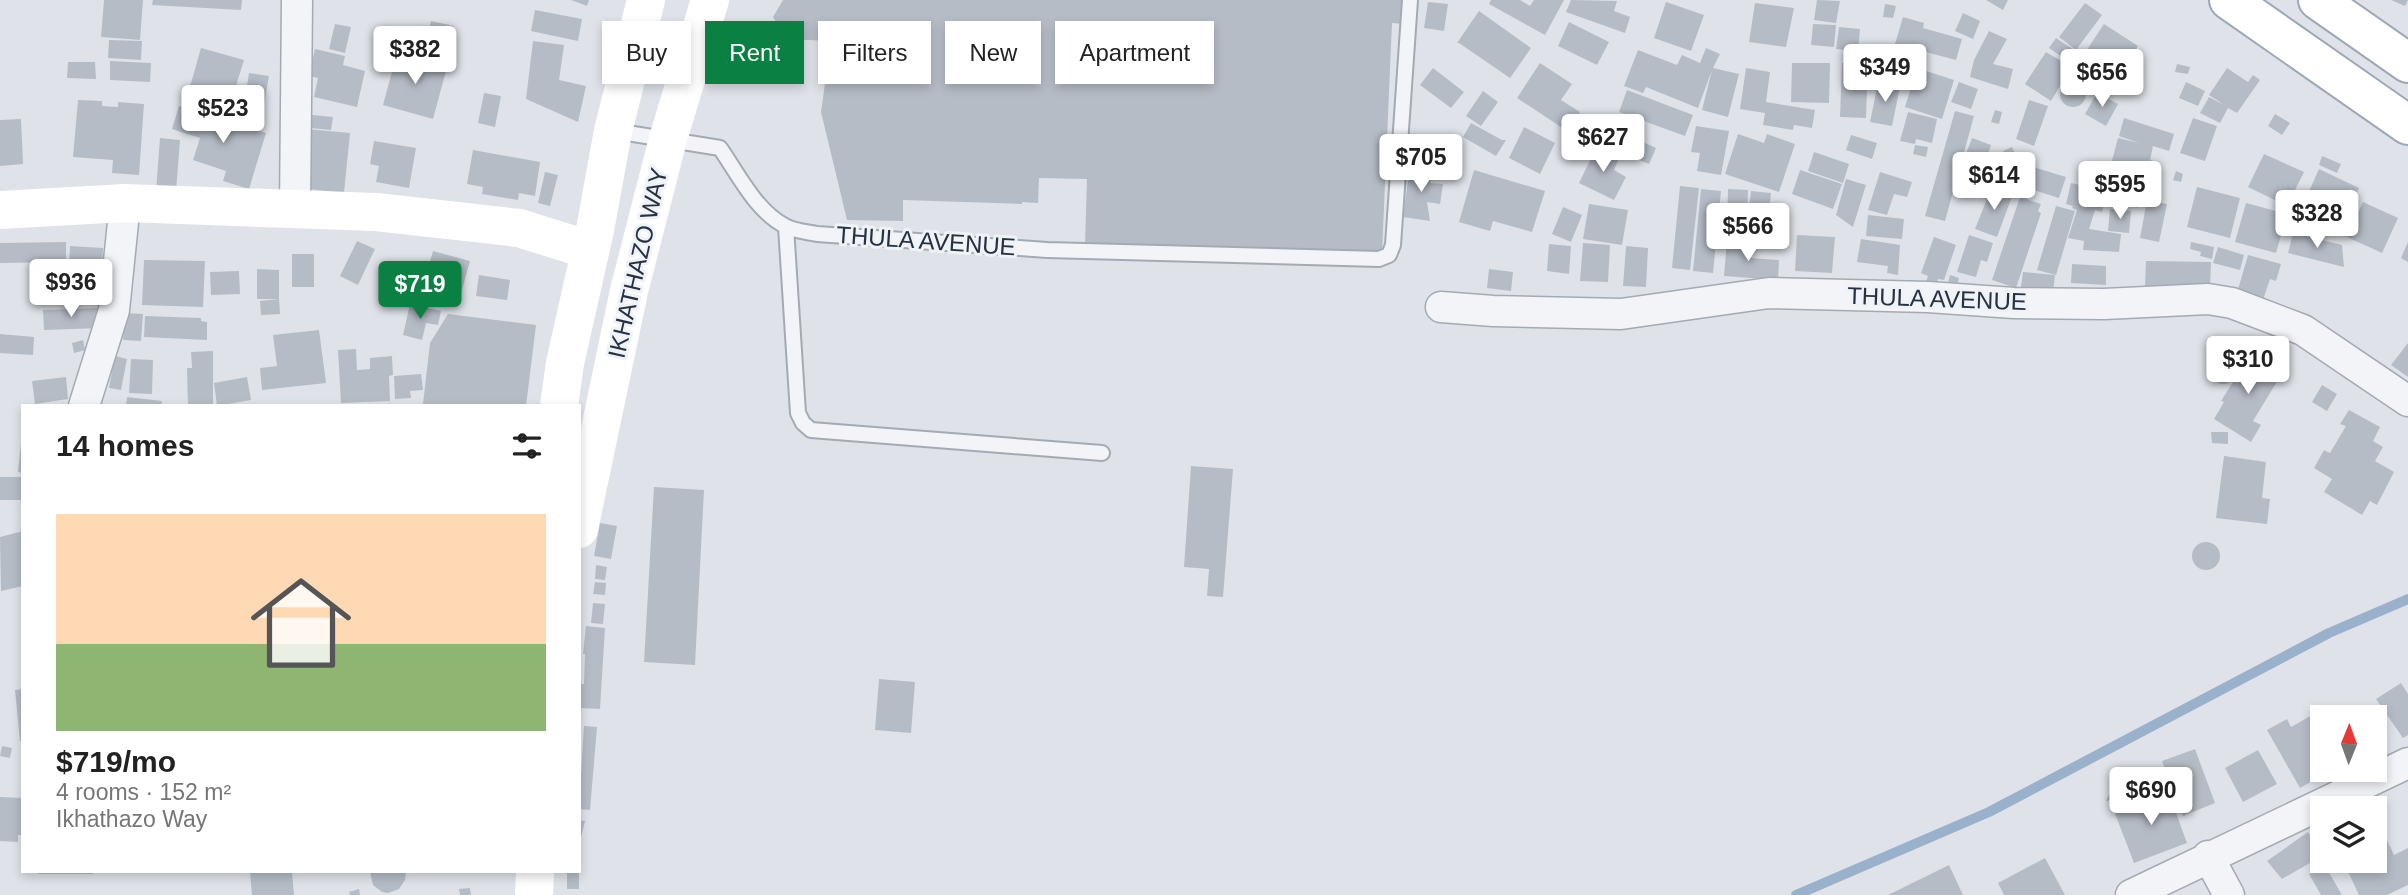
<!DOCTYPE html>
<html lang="en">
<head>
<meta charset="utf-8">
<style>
	body { margin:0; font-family:Helvetica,sans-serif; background:#f6f6f6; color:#222; height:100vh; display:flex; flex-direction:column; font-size:26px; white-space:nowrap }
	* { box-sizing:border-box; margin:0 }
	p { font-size:23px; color:#767676 }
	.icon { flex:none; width:38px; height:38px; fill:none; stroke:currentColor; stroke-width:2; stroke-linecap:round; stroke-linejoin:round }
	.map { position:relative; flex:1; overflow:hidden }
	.side { position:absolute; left:21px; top:404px; width:560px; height:469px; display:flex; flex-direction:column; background:#fff; border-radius:0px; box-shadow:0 4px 10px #0003 }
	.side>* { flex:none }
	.hud { position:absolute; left:602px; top:21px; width:665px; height:63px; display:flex; gap:14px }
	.needle { width:46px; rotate:1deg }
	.fabs { position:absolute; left:2310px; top:705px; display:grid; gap:14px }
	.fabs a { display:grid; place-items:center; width:77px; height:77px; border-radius:0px; background:#fff; box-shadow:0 4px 10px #0003; font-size:35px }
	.price { position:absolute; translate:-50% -60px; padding:0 16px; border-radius:7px; background:#fff; color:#222; font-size:23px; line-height:46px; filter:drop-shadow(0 2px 4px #0008) }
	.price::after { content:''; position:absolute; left:50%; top:42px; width:21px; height:16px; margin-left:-10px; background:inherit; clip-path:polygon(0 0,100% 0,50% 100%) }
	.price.on { background:#0b8043; color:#fff }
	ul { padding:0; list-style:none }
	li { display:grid; align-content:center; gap:14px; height:371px; padding:0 35px }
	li+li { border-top:2px solid #e0e0e0 }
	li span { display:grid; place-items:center; height:217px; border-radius:0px; color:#555 }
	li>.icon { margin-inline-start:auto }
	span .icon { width:126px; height:126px; fill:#fffc; stroke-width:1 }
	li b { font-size:30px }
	h2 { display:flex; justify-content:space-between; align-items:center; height:84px; padding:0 35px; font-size:30px }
	.pill { padding:0 24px; border-radius:0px; background:#fff; box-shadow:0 4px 10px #0003; font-size:24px; line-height:63px }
	.pill.on { background:#0b8043; color:#fff }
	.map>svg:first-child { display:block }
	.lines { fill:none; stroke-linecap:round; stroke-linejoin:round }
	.stream { stroke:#99b1cb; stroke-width:10 }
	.building { fill:#b6bcc6 }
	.lane-casing { stroke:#a4aab3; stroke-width:18 }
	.street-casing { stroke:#a4aab3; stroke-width:33 }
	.primary-casing { stroke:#9ea7b6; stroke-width:42 }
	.lane { stroke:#f2f4f7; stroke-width:14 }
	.street { stroke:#f2f4f7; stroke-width:30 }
	.secondary { stroke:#fff; stroke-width:38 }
	.primary { stroke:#fff; stroke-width:38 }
	.labels { text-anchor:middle; stroke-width:6; stroke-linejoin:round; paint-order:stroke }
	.street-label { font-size:24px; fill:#283141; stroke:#eff2f7 }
</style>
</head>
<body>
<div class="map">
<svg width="2408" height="895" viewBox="0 0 2408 895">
	<rect width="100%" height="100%" fill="#dfe3e9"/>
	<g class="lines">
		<path class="stream" d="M1796 895 1989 812 2329 633 2408 599"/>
	</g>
	<path class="building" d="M104 0H143L140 40 101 37Z
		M153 0H242L241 10 152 5Z
		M571 0H589L587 6Z
		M783 0H1405L1404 24 1392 23 1382 253 1085 244 1087 179 1039 178 1038 203 1022 202V204L903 200V221L847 220 821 112 831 41 785 39 773 17Z
		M1491 0H1520L1530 6 1534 0H1564L1545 35 1489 4Z
		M1571 0 1617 1 1614 11 1630 17 1625 33 1566 12Z
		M1817 0 1840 1 1836 23 1814 20Z
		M1986 0H2008L2003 10Z
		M2391 0H2408L2405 6Z
		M1428 2 1448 4 1444 31 1424 28Z
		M1666 2 1704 15 1691 51 1654 38Z
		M1755 3 1794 8 1786 47 1749 42Z
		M2085 3 2102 15 2076 50 2059 37Z
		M1885 4 1896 6 1893 18 1883 17Z
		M535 10 582 19 578 41 531 31Z
		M1479 11 1531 48 1510 78 1459 43H1457Z
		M1963 13 1980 21 1973 39 1955 31Z
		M1903 17 1924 23 1923 28 1962 39 1956 60 1895 44Z
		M431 21 454 26 447 55 424 49Z
		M1569 22 1609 42 1597 65 1558 46Z
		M335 24 351 27 345 53 329 49Z
		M1813 24 1836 25 1834 47 1811 45Z
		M2104 24 2138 46 2116 79 2082 57Z
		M1839 27 1860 29 1858 51 1836 49Z
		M1989 31 2007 39 1993 64 2013 69 2008 89 1970 77 1974 60Z
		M2056 38 2080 54 2074 65 2049 48Z
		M109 40 142 41 141 60 108 58Z
		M533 41 564 45 559 80 586 86 578 122 526 99Z
		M201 48 244 60 236 86 245 88 239 109 188 94Z
		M1706 48 1720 54 1713 68 1739 74 1728 117 1702 110 1712 70 1698 108 1646 87 1643 93 1624 86 1638 50 1677 65 1682 55 1700 63Z
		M315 49 345 56 343 65 365 71 357 107 314 97 318 78 309 76Z
		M2046 52 2071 67 2051 101 2025 84Z
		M397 53 447 67 433 119 383 105Z
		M110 61 151 63 150 82 110 80Z
		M68 62H95L96 79 67 78Z
		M1540 63 1572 84 1561 100 1580 112 1567 131 1517 98Z
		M1792 63H1830L1829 103 1791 102Z
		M1842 63H1868L1866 118 1840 117Z
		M2177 64 2190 67 2188 74 2175 72Z
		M1433 68 1464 92 1451 108 1420 85Z
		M1746 68 1770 72 1766 102 1815 110 1812 128 1794 125 1793 130 1763 125 1765 113 1740 109Z
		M1917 68 1954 80 1942 119 1905 107Z
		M2227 68 2248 82 2253 75 2260 80 2237 113 2228 108 2220 123 2200 113 2209 97 2224 105 2209 95Z
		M249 73 269 76 262 115 243 112Z
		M2060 94a13 13 0 1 1 26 0a13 13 0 1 1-26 0Z
		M1959 82 1978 89 1971 109 1951 102Z
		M2186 82 2205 91 2198 106 2179 98Z
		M1878 83 1900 87 1892 126 1870 122Z
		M1627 90 1693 115 1685 136 1619 112Z
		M1483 91 1498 102 1481 126 1466 116Z
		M484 93 501 96 495 127 478 123Z
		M2097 93 2118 104 2106 126 2085 114Z
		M78 100 102 101V106L118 107V102L144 104 139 175 112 173 113 160 73 157Z
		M2029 100 2048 106 2034 146 2016 139Z
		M179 106 266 133 249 189 223 181 226 171 193 160 200 138 172 129Z
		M1995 110 2002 112 1999 124 1991 122Z
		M1955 111 1974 116 1945 221 1925 216Z
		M1908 112 1937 119 1932 143 1916 139 1915 144 1900 141Z
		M302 114 333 117 331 130 300 127Z
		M2275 114 2290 123 2282 135 2268 126Z
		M2124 118 2174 134 2169 151 2153 146 2150 160 2157 162 2152 180 2110 168 2118 138 2139 143 2119 136Z
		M2193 118 2217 126 2205 161 2180 153Z
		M21 119 23 164 0 166V120Z
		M1471 123 1502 140H1506L1496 156 1463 137Z
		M1696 126 1729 131 1721 175 1697 171 1700 153 1691 152Z
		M1524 127 1555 143 1540 174 1509 158Z
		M307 129 350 133 344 193 308 189 310 165 304 164Z
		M1738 134 1764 143 1767 134 1795 144 1779 192 1725 174Z
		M1851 135 1877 143 1872 159 1846 150Z
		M160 138 180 140 176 192 156 191Z
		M1972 138 1991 145 1986 161 1966 154Z
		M374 141 416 148 409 188 376 182 379 166 370 164Z
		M1643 142 1656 148 1649 164 1637 159Z
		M1915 145 1928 147 1926 157 1913 154Z
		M1597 146 1620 156 1614 170 1626 177 1614 200 1579 183Z
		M2012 147 2016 156 2006 160 2003 151Z
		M473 150 540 162 535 196 519 193 518 200 482 194 483 187 467 184Z
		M1814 152 1849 164 1843 183 1808 171Z
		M2264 154 2304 172 2287 206 2248 187Z
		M2322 156 2341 164 2337 173 2319 165Z
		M1410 166 1432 170 1430 183 1443 184 1440 204 1427 202 1430 221 1403 217Z
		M2033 167 2066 177 2059 198 2027 188Z
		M2319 169 2359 188 2349 208 2332 200 2324 217 2302 207Z
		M1474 170 1545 191 1532 232 1493 221 1490 231 1459 222Z
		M1800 170 1842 184 1833 209 1792 194Z
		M2176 171 2183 174 2181 182 2173 180Z
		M545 172 558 175 550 206 538 203Z
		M1880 172 1912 182 1907 197 1894 194 1887 215 1868 210Z
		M2117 176 2146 187 2137 208 2108 197 2112 189 2107 187 2110 177 2115 179Z
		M1846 179 1866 185 1853 227 1836 215Z
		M2071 183 2107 191 2102 212 2095 210 2089 229 2121 234 2119 252 2083 250 2084 241 2068 238 2077 210 2072 208 2073 206 2066 204Z
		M1680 186 1699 188 1690 270 1672 268Z
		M1992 186 2013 194 1997 237 1975 229Z
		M2197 187 2240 198 2230 238 2187 227Z
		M1701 189 1721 191 1713 273 1693 271Z
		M1728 189 1748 190 1747 224 1751 191 1771 193 1767 229 1727 228Z
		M2020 197 2041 204 2038 211 2041 213 2016 288 1992 280Z
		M2147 200 2167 204 2159 242 2140 238Z
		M2363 202 2398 218 2382 253 2347 237Z
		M2246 203 2287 214 2276 253 2235 242Z
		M1589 204 1628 210 1622 245 1583 239Z
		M2056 206 2075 211 2056 275 2037 270Z
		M1563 207 1582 215 1571 242 1552 234Z
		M2110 209 2131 211 2129 233 2108 231Z
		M2298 209 2322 219 2317 231 2293 222Z
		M1868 215 1904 219 1902 239 1866 236Z
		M2293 233 2342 245 2344 267 2288 253Z
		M1797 235 1835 237 1832 273 1795 271Z
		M1969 235 1993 243 1987 262 1981 260 1976 277 1957 272Z
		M1934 237 1956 245 1944 280 1938 279 1935 289 1925 285 1928 276 1921 273Z
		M1861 239 1900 245 1898 275 1887 273 1888 266 1857 262Z
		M357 241 375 249 358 285 340 276Z
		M1727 241 1751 243 1750 258 1779 260 1778 280 1724 276Z
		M66 242V262L0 263V243Z
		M2191 242 2214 247 2212 259 2200 256 2201 252 2190 249Z
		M2408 242V262L2401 258Z
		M1583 243 1610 245 1608 282 1580 281Z
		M1549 244 1571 246 1569 274 1547 271Z
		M70 246 103 248 101 284 68 282Z
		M1626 246 1648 248 1646 287 1623 286Z
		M2218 247 2244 255 2240 270 2213 263Z
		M433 251 470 261 459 300 422 290Z
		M292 254H314V287H292Z
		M2248 255 2281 264 2276 281 2270 279 2263 300 2237 293Z
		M144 260 205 261 203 307 142 305Z
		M2146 261 2211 262 2210 288 2145 287Z
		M402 262 417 266 411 284 396 280Z
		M2072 264 2106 266V285L2071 283Z
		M257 269 279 270V299H257Z
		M1489 269 1513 272 1511 291 1487 288Z
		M239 271 240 294 211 295 210 272Z
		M2023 272 2055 275 2052 300 2026 302 2027 287H2021Z
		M479 275 510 280 507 300 476 296Z
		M1950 275 1959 278 1956 290 1947 287Z
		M279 299 280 314 261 315 260 301Z
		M410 304 441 311 438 325 426 323 422 340 403 335Z
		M97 308V319L101 328 44 330 43 310Z
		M125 313 143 314 141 341 123 340Z
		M448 314 536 325 526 406 423 404 430 343Z
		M145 316 201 318V321L207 322V340L144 337Z
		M319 330 326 383 262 390 260 368 277 366 273 335Z
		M0 334 34 337 33 355 0 353Z
		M83 340 85 350 74 353 72 343Z
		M2408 343V377L2391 365Z
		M356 349 357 370 370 369V358L392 356 393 375 389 376 390 401 341 403 338 350Z
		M2254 349 2268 358 2264 365 2281 375 2253 421 2261 425 2251 442 2214 419 2224 402 2221 401Z
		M213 351V406H188L187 368H192L191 352Z
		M115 356 127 359 121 390 109 388Z
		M131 359 153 360 152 394 129 393Z
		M2212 373a11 11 0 1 1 22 0a11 11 0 1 1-22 0Z
		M421 374 423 390 410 391 411 398 395 399 394 376Z
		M66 377 68 399 35 404 32 381Z
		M247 377 251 400 217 406 214 383Z
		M2322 385 2337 394 2327 411 2312 402Z
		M127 397 162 401 161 406H126Z
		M2349 410 2380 427 2373 441 2383 447 2375 461 2394 472 2377 505 2370 501 2362 515 2324 492 2332 479 2314 468 2324 450 2330 453 2346 426 2340 424Z
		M2211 432H2228V444L2212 443Z
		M21 443H23V473L18 472Z
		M2224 456 2266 462 2262 498 2270 499 2267 524 2216 518Z
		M1191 466 1233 469 1223 597 1207 596 1209 569 1184 567Z
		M0 477H23V500H0Z
		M654 487 704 490 695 665 644 662Z
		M600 523 617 526 611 559 594 556Z
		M23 531V586L1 591 0 537Z
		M2192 556a14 14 0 1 1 28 0a14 14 0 1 1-28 0Z
		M596 565 607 567 605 580 595 579Z
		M595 582 606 583 605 595 593 594Z
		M593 603 605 604 603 624 591 623Z
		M586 626 605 628 600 709 579 708V684H584L585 654H583Z
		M879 679 915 682 911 733 875 730Z
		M2401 683 2408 694V735L2403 738 2376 699Z
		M23 689V741H20L15 690Z
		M2321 710 2326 718H2322L2321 758 2322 770 2329 772 2300 788 2267 730 2287 719 2291 727Z
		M584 726 597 727 590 810 579 809Z
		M2 746 12 748 10 758 0 756Z
		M2195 749 2215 803 2183 816 2162 761Z
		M2258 750 2277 784 2243 802 2225 768Z
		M2116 781 2136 796 2106 801Z
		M2168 791 2187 843 2134 863 2114 811Z
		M0 797 23 798V835H18V842L0 841Z
		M2375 815 2394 855 2408 848V885L2387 895H2359L2343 861H2375Z
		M579 820 585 821 581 837 579 836Z
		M2308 832 2322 856 2282 879 2267 861Z
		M2045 858 2065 895H2004L1998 883Z
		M2324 864 2342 895H2321L2309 874Z
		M1949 865 1963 895H1888Z
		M38 872H93V874H38Z
		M250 872H292L294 895H252Z
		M370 872H406L405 880 399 889 388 893 382 892 373 885Z
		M567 872H579V889H567Z
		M470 888 471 895H460L459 889Z
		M359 889 360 895H350L349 892Z"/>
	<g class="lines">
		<defs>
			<path id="lane" d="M615 131 720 148C738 174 756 211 785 226 794 231 807 232 817 234L1047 250 1379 259 1389 255 1393 245 1410 0
				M786 227 798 413 803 423 811 430 1102 453"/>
			<path id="street" d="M295 209 297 0
				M1441 307 1493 311 1621 314 1769 293 1928 297 2014 303 2104 304 2208 299 2232 303 2303 330 2408 401
				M84 406 114 310 125 203
				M2208 856 2229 895
				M2131 895 2408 763"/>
			<path id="primary" d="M2229 0 2408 125
				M2318 0 2408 63"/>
		</defs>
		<use href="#lane" class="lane-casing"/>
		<use href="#street" class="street-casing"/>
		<use href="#primary" class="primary-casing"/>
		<use href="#lane" class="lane"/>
		<use href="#street" class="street"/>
		<path class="secondary" d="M0 210 125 203 376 212 519 228 589 250
			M559 406 565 363 595 230 613 131 646 0
			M579 529 629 291 668 139 710 0
			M534 895 535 872"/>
		<use href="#primary" class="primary"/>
	</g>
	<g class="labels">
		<g class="street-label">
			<text transform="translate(926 241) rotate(4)" y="8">THULA AVENUE</text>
			<text transform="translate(638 263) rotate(-77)" y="8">IKHATHAZO WAY</text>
			<text transform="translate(1937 299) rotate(2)" y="8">THULA AVENUE</text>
		</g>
	</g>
</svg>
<div class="fabs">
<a><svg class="needle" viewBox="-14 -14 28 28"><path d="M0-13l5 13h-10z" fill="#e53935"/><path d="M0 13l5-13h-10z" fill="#767676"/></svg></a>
<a><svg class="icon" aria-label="layers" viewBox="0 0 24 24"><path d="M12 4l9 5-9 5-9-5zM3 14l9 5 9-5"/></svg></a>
</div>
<b class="price" style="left:415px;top:86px">$382</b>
<b class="price" style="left:1885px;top:104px">$349</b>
<b class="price" style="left:2102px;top:109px">$656</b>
<b class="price" style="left:223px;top:145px">$523</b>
<b class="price" style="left:1603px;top:174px">$627</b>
<b class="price" style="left:1421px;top:194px">$705</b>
<b class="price" style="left:1994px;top:212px">$614</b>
<b class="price" style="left:2120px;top:221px">$595</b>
<b class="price" style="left:2317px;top:250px">$328</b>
<b class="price" style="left:1748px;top:263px">$566</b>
<b class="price" style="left:71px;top:319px">$936</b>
<b class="price on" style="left:420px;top:321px">$719</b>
<b class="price" style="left:2248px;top:396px">$310</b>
<b class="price" style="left:2151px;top:827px">$690</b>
<div class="hud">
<a class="pill">Buy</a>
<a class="pill on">Rent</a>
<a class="pill">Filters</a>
<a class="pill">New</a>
<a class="pill">Apartment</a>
</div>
<section class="side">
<h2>14 homes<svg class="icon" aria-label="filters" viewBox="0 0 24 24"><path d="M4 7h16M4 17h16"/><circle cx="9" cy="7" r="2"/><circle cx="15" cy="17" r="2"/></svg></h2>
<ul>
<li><span style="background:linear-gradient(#ffd9b3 60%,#8fb573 0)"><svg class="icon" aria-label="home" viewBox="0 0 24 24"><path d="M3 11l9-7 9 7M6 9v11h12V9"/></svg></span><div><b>$719/mo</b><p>4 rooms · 152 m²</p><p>Ikhathazo Way</p></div></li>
</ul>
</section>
</div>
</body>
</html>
